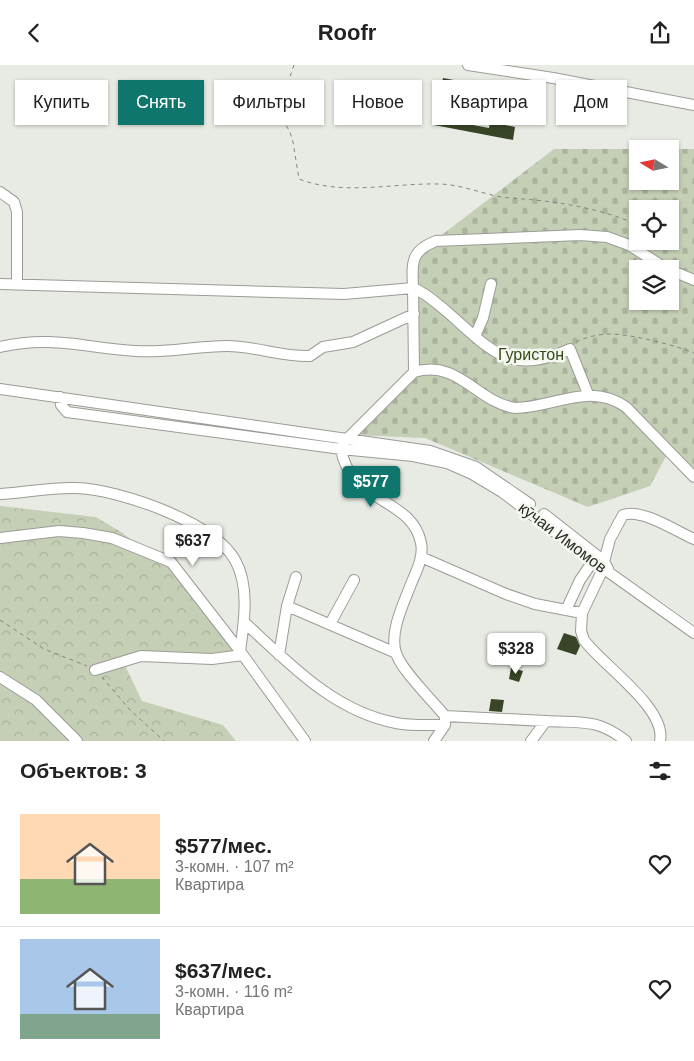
<!DOCTYPE html>
<html lang="ru">
<head>
<meta charset="utf-8">
<style>
	body { margin:0; font-family:Helvetica,sans-serif; background:#f2f2f2; color:#222; height:100vh; display:flex; flex-direction:column; font-size:19px; white-space:nowrap }
	* { box-sizing:border-box; margin:0 }
	p { font-size:16px; color:#767676 }
	.icon { flex:none; width:28px; height:28px; fill:none; stroke:currentColor; stroke-width:2; stroke-linecap:round; stroke-linejoin:round }
	.map { position:relative; height:676px; overflow:hidden }
	.side { display:flex; flex-direction:column; background:#fff; flex:1 }
	.side>* { flex:none }
	.top-card { position:absolute; left:15px; top:15px; width:665px; height:45px; display:flex; gap:10px }
	.needle { width:32px; rotate:280deg }
	.tools { position:absolute; left:629px; top:75px; display:grid; gap:10px }
	.tools a { display:grid; place-items:center; width:50px; height:50px; border-radius:0px; background:#fff; box-shadow:0 1px 4px #0004; font-size:25px }
	.price { position:absolute; translate:-50% -42px; padding:0 11px; border-radius:5px; background:#fff; color:#222; font-size:16px; line-height:32px; filter:drop-shadow(0 1px 2px #0008) }
	.price::after { content:''; position:absolute; left:50%; top:30px; width:15px; height:11px; margin-left:-8px; background:inherit; clip-path:polygon(0 0,100% 0,50% 100%) }
	.price.on { background:#0f766e; color:#fff }
	ul { padding:0; list-style:none }
	li { display:flex; align-items:center; gap:15px; height:125px; padding:0 20px }
	li+li { border-top:1px solid #e0e0e0 }
	li span { display:grid; place-items:center; flex:none; width:140px; height:100px; border-radius:0px; color:#555 }
	li>.icon { margin-inline-start:auto }
	span .icon { width:60px; height:60px; fill:#fffc; stroke-width:1 }
	li b { font-size:21px }
	h2 { display:flex; justify-content:space-between; align-items:center; height:60px; padding:0 20px; font-size:21px }
	.tag { padding:0 18px; border-radius:0px; background:#fff; box-shadow:0 1px 4px #0004; font-size:18px; line-height:45px }
	.tag.on { background:#0f766e; color:#fff }
	header { display:flex; justify-content:space-between; align-items:center; height:65px; padding:0 20px; background:#fff; font-size:22px; font-weight:600 }
	.map>svg:first-child { display:block }
	.cemetery { fill:url(#cemetery-stones); fill-rule:evenodd }
	.park { fill:url(#park-crowns) }
	.building { fill:#384526 }
	.lines { fill:none; stroke-linecap:round; stroke-linejoin:round }
	.minor-casing { stroke:#9a9c96; stroke-width:12 }
	.path { stroke:#838580; stroke-width:1; stroke-dasharray:4 4; stroke-linecap:butt }
	.minor { stroke:#fff; stroke-width:10 }
	.labels { text-anchor:middle; stroke-width:5; stroke-linejoin:round; paint-order:stroke }
	.park-label { font-size:16px; fill:#364a13; stroke:#f5f8f1 }
	.street-label { font-size:16px; fill:#2a2b28; stroke:#f5f8f1 }
</style>
</head>
<body>
<header><svg class="icon" aria-label="back" viewBox="0 0 24 24"><path d="M15 5l-7 7 7 7"/></svg>Roofr<svg class="icon" aria-label="share" viewBox="0 0 24 24"><path d="M12 15V3M7 8l5-5 5 5M5 13v7h14v-7"/></svg></header>
<div class="map">
<svg width="694" height="676" viewBox="0 0 694 676">
	<defs>
		<pattern id="cemetery-stones" width="16" height="16" patternUnits="userSpaceOnUse" patternTransform="scale(1.25)"><rect width="16" height="16" fill="#c4cfb5"/><path d="M2 7V4a2 2 0 0 1 4 0v3zM10 15v-3a2 2 0 0 1 4 0v3z" fill="#a9b29c"/></pattern>
		<pattern id="park-crowns" width="20" height="18" patternUnits="userSpaceOnUse" patternTransform="scale(1.25)"><rect width="20" height="18" fill="#c4cfb5"/><path d="M2 6a3 3 0 1 1 6 0M12 15a3 3 0 1 1 6 0" fill="none" stroke="#a9b29c"/></pattern>
	</defs>
	<rect width="100%" height="100%" fill="#e8ebe4"/>
	<path class="cemetery" d="M554 84H637L638 116H670V84H694V404L670 384 650 421 588 442 425 373 353 370 413 303V192ZM638 144H670V176H638ZM638 204H670V236H638Z"/>
	<path class="park" d="M0 441 96 452 121 467 168 502 237 587 123 596 142 636 223 660 236 676H0Z"/>
	<path class="building" d="M443 13 475 19 473 31 441 25Z
		M438 41 475 48 473 60 489 63 490 57 515 62 513 75 434 60Z
		M564 568 576 572 580 581 576 590 557 584Z
		M511 603 523 606 519 617 509 614Z
		M491 634 504 635 502 647 489 646Z"/>
	<g class="lines">
		<defs>
			<path id="minor" d="M468 0 553 13 694 40
				M0 127 14 137 17 147V219
				M670 205 694 215
				M0 219 344 229 413 223C412 198 410 186 436 176L580 170 607 172 629 180 667 204
				M475 271 483 253 491 219
				M0 282C52 270 85 283 136 286 166 288 197 281 227 281 255 281 282 292 310 291L323 282 353 277 414 249
				M414 307C459 294 476 337 515 343 554 343 589 316 626 342L694 412
				M0 324 430 386 476 402 530 439
				M60 332 61 340 67 347 341 384 413 391 447 398 472 409 502 427 593 496 694 568
				M0 429C25 428 50 422 76 423 118 424 214 457 235 495 250 521 244 558 240 586
				M544 449 604 496 608 504
				M0 473 59 466 83 468 112 473 171 497 240 586 305 676
				M421 492 506 529 535 539 582 548 581 566 584 575C601 599 667 643 660 676
				M287 541 296 512
				M567 543 580 515 593 496
				M582 548 601 508 610 474 623 450C641 443 676 466 694 474
				M244 557C289 598 333 646 396 658 411 661 429 660 445 660
				M330 559 354 515
				M279 590 287 541 396 588
				M95 605 141 591 212 594 243 590
				M0 612 36 635 77 676
				M445 651 546 656 531 676
				M546 656C581 658 597 653 626 676
				M434 676 445 660V651C433 636 401 605 396 588 389 567 404 538 411 519 416 507 424 492 421 478 412 432 350 439 341 384L346 375 414 307 413 223C426 228 435 237 445 245 489 283 509 313 570 284L588 329"/>
		</defs>
		<use href="#minor" class="minor-casing"/>
		<path class="path" d="M294 0 284 29 281 52 290 67 293 77 299 114C343 131 392 118 438 119 459 119 480 128 501 132 508 133 516 133 523 134 562 137 602 144 638 160
			M645 176 647 181
			M576 277C586 272 599 269 610 269 630 269 675 280 694 288
			M0 555 44 584 87 601
			M102 612 129 644 164 676"/>
		<use href="#minor" class="minor"/>
	</g>
	<g class="labels">
		<g class="park-label">
			<text x="531" y="295">Гуристон</text>
		</g>
		<g class="street-label">
			<text transform="translate(563 472) rotate(37)" y="6">кӯчаи Имомов</text>
		</g>
	</g>
</svg>
<div class="tools">
<a><svg class="needle" viewBox="-14 -14 28 28"><path d="M0-13l5 13h-10z" fill="#e53935"/><path d="M0 13l5-13h-10z" fill="#767676"/></svg></a>
<a><svg class="icon" aria-label="locate" viewBox="0 0 24 24"><circle cx="12" cy="12" r="6"/><path d="M12 2v4M12 18v4M2 12h4M18 12h4"/></svg></a>
<a><svg class="icon" aria-label="layers" viewBox="0 0 24 24"><path d="M12 4l9 5-9 5-9-5zM3 14l9 5 9-5"/></svg></a>
</div>
<b class="price on" style="left:371px;top:443px">$577</b>
<b class="price" style="left:193px;top:502px">$637</b>
<b class="price" style="left:516px;top:610px">$328</b>
<div class="top-card">
<a class="tag">Купить</a>
<a class="tag on">Снять</a>
<a class="tag">Фильтры</a>
<a class="tag">Новое</a>
<a class="tag">Квартира</a>
<a class="tag">Дом</a>
</div>
</div>
<section class="side">
<h2>Объектов: 3<svg class="icon" aria-label="filters" viewBox="0 0 24 24"><path d="M4 7h16M4 17h16"/><circle cx="9" cy="7" r="2"/><circle cx="15" cy="17" r="2"/></svg></h2>
<ul>
<li><span style="background:linear-gradient(#ffd9b3 65%,#8fb573 0)"><svg class="icon" aria-label="home" viewBox="0 0 24 24"><path d="M3 11l9-7 9 7M6 9v11h12V9"/></svg></span><div><b>$577/мес.</b><p>3-комн. · 107 m²</p><p>Квартира</p></div><svg class="icon" aria-label="heart" viewBox="0 0 24 24"><path d="M12 20l-8-8c-3-5 5-10 8-4 3-6 11-1 8 4z"/></svg></li>
<li><span style="background:linear-gradient(#a9c7e8 75%,#7fa58c 0)"><svg class="icon" aria-label="home" viewBox="0 0 24 24"><path d="M3 11l9-7 9 7M6 9v11h12V9"/></svg></span><div><b>$637/мес.</b><p>3-комн. · 116 m²</p><p>Квартира</p></div><svg class="icon" aria-label="heart" viewBox="0 0 24 24"><path d="M12 20l-8-8c-3-5 5-10 8-4 3-6 11-1 8 4z"/></svg></li>
</ul>
</section>
</body>
</html>
